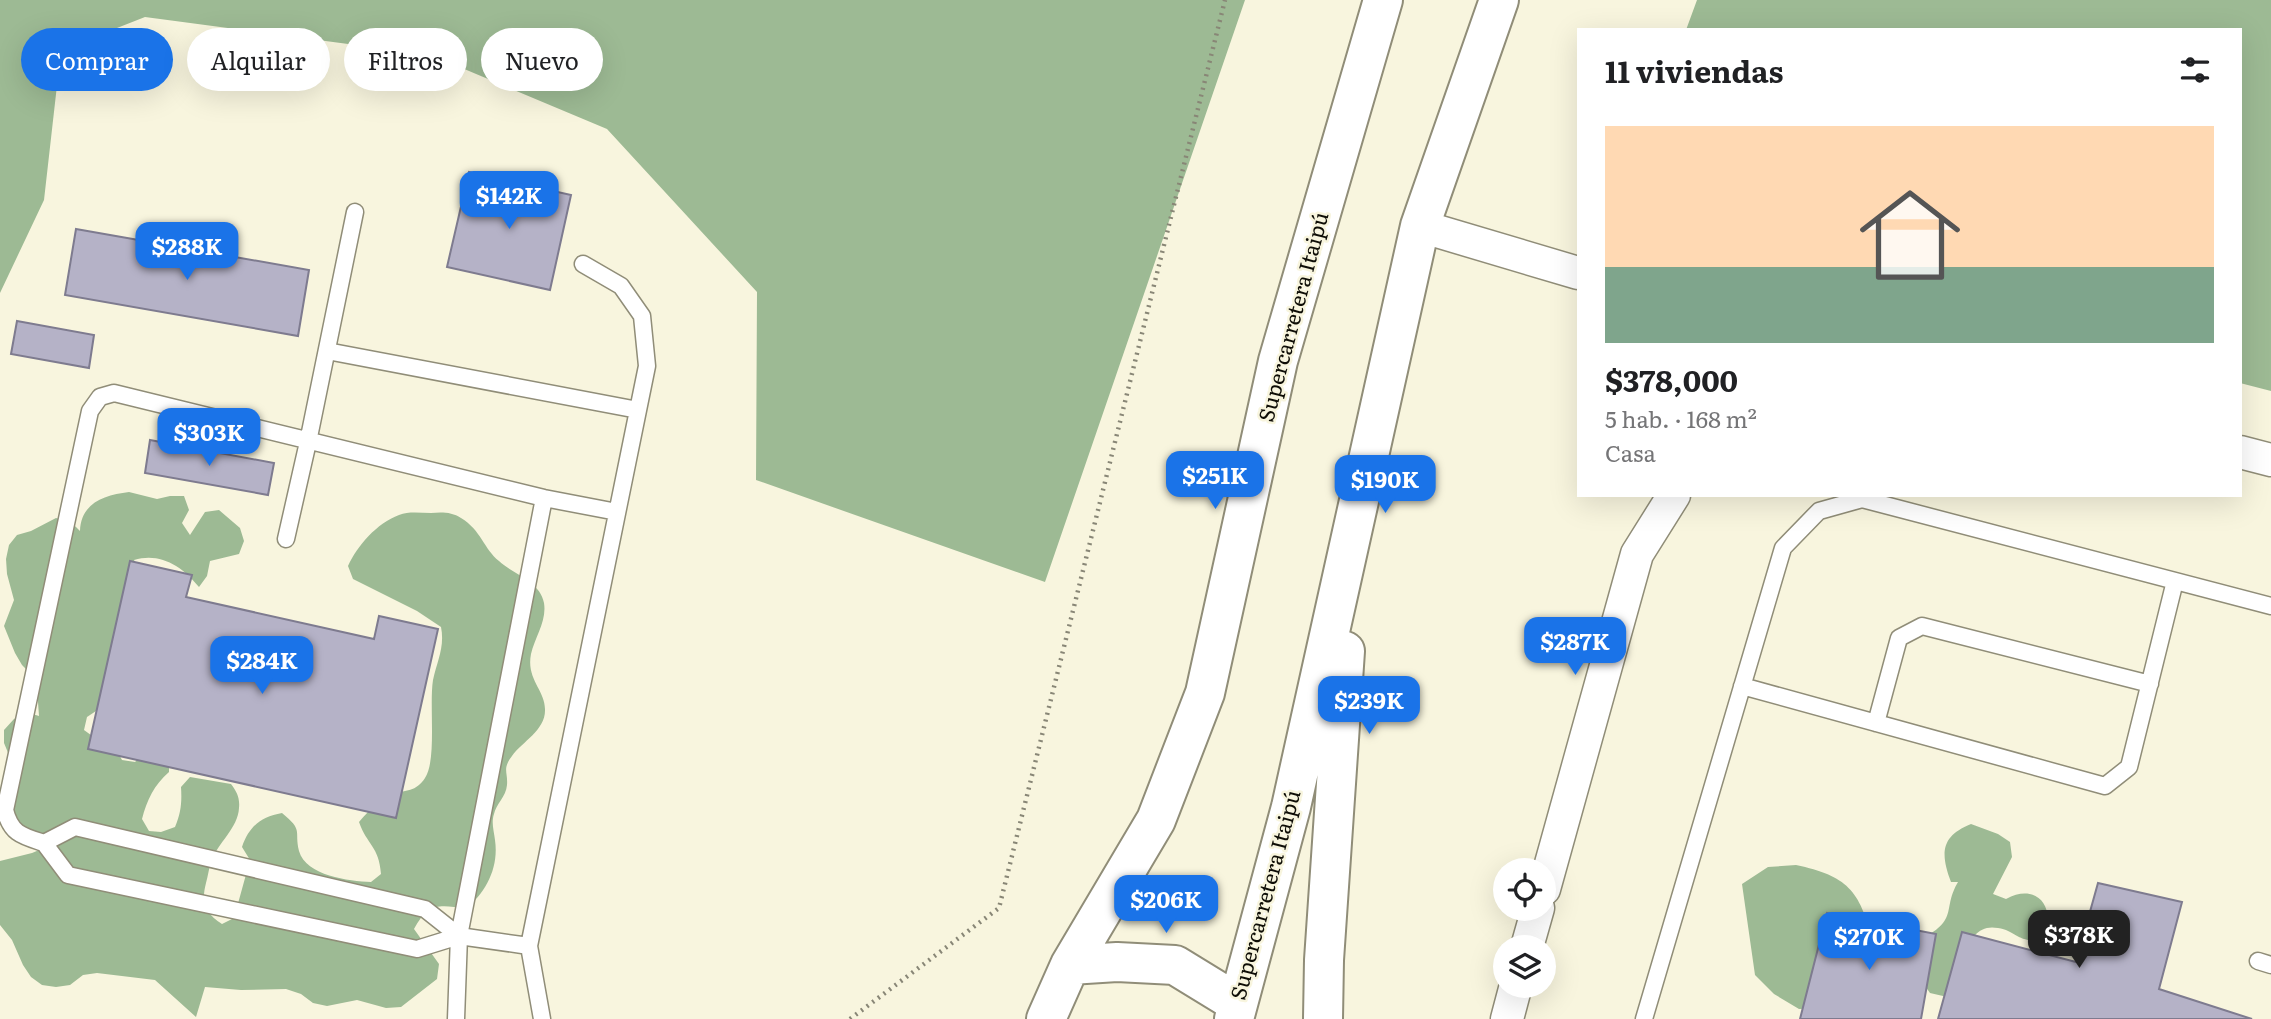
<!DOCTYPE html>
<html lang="es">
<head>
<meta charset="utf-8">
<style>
	body { margin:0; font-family:Literata,serif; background:#f6f6f6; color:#202124; height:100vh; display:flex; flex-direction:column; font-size:26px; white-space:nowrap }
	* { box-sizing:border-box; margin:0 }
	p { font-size:23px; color:#757577 }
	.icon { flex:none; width:38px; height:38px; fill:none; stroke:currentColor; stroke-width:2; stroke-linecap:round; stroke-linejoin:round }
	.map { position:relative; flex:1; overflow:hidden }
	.panel { position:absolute; left:1577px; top:28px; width:665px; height:469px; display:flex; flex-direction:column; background:#fff; border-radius:0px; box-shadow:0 7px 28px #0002 }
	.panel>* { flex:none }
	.hud { position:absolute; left:21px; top:28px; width:665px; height:63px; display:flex; gap:14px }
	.controls { position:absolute; left:1493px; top:858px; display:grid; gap:14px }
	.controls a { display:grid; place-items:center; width:63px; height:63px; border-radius:50%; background:#fff; box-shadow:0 7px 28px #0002; font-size:35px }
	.price { position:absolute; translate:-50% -60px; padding:0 16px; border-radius:14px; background:#1a73e8; color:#fff; font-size:23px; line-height:46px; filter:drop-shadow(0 2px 4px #0008) }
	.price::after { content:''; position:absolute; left:50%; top:42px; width:21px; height:16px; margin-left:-10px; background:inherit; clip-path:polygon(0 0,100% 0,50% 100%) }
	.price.selected { background:#222; color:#fff }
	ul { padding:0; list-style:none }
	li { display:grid; align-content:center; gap:14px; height:371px; padding:0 28px }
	li span { display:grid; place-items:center; height:217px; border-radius:0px; color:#555 }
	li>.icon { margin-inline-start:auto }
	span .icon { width:126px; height:126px; fill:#fffc; stroke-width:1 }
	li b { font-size:30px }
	h2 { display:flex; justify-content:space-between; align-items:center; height:84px; padding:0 28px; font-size:30px }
	.pill { padding:0 24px; border-radius:32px; background:#fff; box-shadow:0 7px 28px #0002; font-size:24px; line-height:63px }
	.pill.selected { background:#1a73e8; color:#fff }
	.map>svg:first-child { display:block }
	.forest { fill:#9dba94 }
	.building { fill:#b5b2c7; stroke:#7e7b8f; stroke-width:2 }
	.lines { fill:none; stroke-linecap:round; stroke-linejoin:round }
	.service-casing { stroke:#908d78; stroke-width:19 }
	.minor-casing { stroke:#908d78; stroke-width:35 }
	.tertiary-casing { stroke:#908d78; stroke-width:42 }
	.path { stroke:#888676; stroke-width:4.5; stroke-dasharray:2 5; stroke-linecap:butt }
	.service { stroke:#fff; stroke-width:16 }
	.minor { stroke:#fff; stroke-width:32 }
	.tertiary { stroke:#fff; stroke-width:38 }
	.labels { text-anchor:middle; stroke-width:5; stroke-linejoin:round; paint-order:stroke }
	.street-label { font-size:21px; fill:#0e0d06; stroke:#f8f5de }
</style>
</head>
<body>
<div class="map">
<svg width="2271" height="1019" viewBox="0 0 2271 1019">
	<rect width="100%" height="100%" fill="#f8f5de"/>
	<path class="forest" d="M0 0H1245L1045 582 756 480 757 292 607 129 431 55 145 17 61 50 44 200 0 293Z
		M1697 0H2271V391L2240 383V30H1686Z
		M129 492 157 499 170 496H184L189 510 182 523 190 535 205 512 219 510 240 528 244 541 239 554 210 561 207 576 199 587C182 566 160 552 134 560L140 574 99 709 87 717 84 730 95 738 109 736 122 760 135 762 144 753 169 758V772C154 785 147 800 142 819L149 831 161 832 175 827C181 813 182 802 181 787L190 777 231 784C237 792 240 798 239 808 238 828 218 843 211 861 209 868 208 876 206 883 201 902 205 913 222 924L234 918 250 860 242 847C249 826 261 817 282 813 304 831 294 830 299 851 306 876 349 881 371 882L381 874C379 846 367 845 359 822 367 813 381 797 392 794 406 790 416 792 425 778 437 760 429 705 433 680 437 661 445 647 441 627L417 611 353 579 348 566C357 546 377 523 399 515 409 511 420 513 431 513 442 512 452 512 461 518 481 530 484 549 499 561 514 575 540 581 544 603 547 621 535 637 531 654 526 679 545 690 545 709 546 730 523 741 512 756 502 769 508 772 507 785 506 797 496 804 494 814 491 823 494 831 495 840 499 868 486 892 466 909 439 904 428 903 414 929L439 964 437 979 401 1007 386 1008 357 1000 327 1006 313 1003 301 994 286 989 241 990 205 987 196 1017 155 980 97 973 83 975 70 985 56 987 42 985 31 977 23 965 12 940 0 925V861L32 853 44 848 0 810 9 755 4 743V730L14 719 26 712 39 716 37 688 32 675 22 665 15 653 4 626 14 600 7 574 6 559 9 545 17 535 31 531 56 518 71 522 80 531C81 503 104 495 129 492Z
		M1971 824 1998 834 2010 842 2012 857 1993 894 2006 899C2040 880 2060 914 2039 941 2016 941 2016 931 1998 928 1963 921 1961 975 1956 999L1930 993 1921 980 1923 938C1959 919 1942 909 1958 882H1951C1940 853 1941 836 1971 824Z
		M1796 865C1847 876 1860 890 1872 940L1828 1008 1799 1009 1774 994 1755 975 1742 884 1768 867Z"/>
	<path class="building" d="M469 172 571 195 550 290 447 267Z
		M76 229 309 270 298 336 65 295Z
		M17 321 94 335 89 368 11 354Z
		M150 440 274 463 268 495 145 473Z
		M130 561 192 575 186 597 374 639 379 616 438 629 396 818 88 749Z
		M2098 883 2182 902 2159 989 2252 1019H1938L1962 932 2076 962Z
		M1827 913 1936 934 1921 1019H1800Z"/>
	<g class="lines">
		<defs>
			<path id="service" d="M327 351 638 410
				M286 539 308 442 355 212
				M1742 686 2105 786 2129 767 2175 581
				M1876 723 1899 638 1922 626 2150 684
				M44 843C22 836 11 834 5 810L90 411 100 397 114 393 544 498 617 512
				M459 936 425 909 75 827 44 843 68 875 417 949 459 936 529 946
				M2258 961 2271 965
				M456 1019 459 936 544 498
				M542 1019 529 946 647 366 642 316 621 286 583 264
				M1644 1019 1783 548 1819 511 1862 499 2271 606"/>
			<path id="minor" d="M1420 226 1578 273
				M2240 452 2271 460
				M1544 889 1637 554 1674 495
				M1527 947 1538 908
				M1507 1019 1516 985"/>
			<path id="tertiary" d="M1070 965 1117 962 1175 965 1237 1003
				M1046 1019 1070 965 1156 820 1205 693 1278 361 1383 0
				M1234 1019 1291 807 1420 226 1499 0
				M1323 1019 1324 960 1345 651"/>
		</defs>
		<use href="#service" class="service-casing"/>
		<use href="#minor" class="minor-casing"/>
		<use href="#tertiary" class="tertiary-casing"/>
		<path class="path" d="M850 1019 999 908 1225 0"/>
		<use href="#service" class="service"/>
		<use href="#minor" class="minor"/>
		<use href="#tertiary" class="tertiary"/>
	</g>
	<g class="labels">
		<g class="street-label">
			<text transform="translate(1294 317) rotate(-75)" y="7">Supercarretera Itaipú</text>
			<text transform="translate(1266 895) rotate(-75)" y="7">Supercarretera Itaipú</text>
		</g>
	</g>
</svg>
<div class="controls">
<a><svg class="icon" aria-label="locate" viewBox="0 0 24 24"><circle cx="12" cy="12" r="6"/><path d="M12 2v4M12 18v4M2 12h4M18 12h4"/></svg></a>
<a><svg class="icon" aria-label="layers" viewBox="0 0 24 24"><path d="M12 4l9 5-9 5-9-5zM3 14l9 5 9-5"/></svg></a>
</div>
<b class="price" style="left:509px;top:231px">$142K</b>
<b class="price" style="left:187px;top:282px">$288K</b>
<b class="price" style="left:209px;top:468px">$303K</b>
<b class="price" style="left:1215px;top:511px">$251K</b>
<b class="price" style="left:1385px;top:515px">$190K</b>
<b class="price" style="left:1575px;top:677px">$287K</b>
<b class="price" style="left:262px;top:696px">$284K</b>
<b class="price" style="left:1369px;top:736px">$239K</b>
<b class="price" style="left:1166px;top:935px">$206K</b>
<b class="price selected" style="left:2079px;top:970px">$378K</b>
<b class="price" style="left:1869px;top:972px">$270K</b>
<div class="hud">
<a class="pill selected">Comprar</a>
<a class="pill">Alquilar</a>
<a class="pill">Filtros</a>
<a class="pill">Nuevo</a>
</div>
<section class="panel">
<h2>11 viviendas<svg class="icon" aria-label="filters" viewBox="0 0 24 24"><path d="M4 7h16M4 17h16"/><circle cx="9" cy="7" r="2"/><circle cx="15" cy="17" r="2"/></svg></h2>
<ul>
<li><span style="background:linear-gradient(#ffd9b3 65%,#7fa58c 0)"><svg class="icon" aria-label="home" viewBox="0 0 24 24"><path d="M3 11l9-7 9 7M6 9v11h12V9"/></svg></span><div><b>$378,000</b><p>5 hab. · 168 m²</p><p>Casa</p></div></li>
</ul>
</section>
</div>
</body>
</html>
